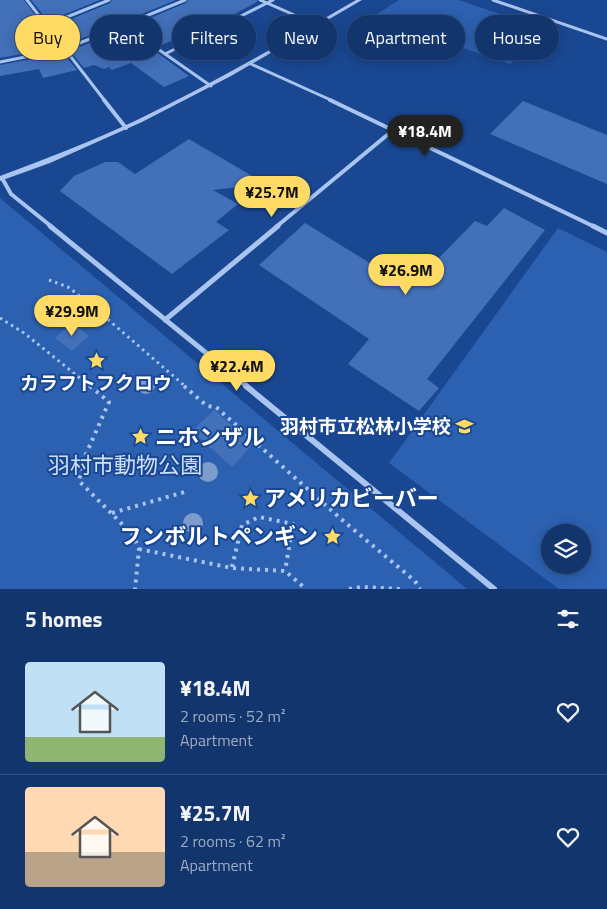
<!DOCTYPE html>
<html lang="en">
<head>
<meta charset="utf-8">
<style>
	body { margin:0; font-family:"Titillium Web","Noto Sans JP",sans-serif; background:#204075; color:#f1f3f6; height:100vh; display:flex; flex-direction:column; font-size:19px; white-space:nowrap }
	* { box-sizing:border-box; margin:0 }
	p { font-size:16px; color:#9dabc2 }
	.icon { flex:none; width:28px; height:28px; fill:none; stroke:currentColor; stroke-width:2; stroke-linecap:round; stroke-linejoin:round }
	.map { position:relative; height:589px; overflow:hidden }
	.details { display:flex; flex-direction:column; background:#13356d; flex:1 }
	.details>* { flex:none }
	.guide { position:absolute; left:15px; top:15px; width:578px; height:45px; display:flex; gap:10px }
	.buttons { position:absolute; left:541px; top:524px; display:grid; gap:10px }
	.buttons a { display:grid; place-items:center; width:50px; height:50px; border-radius:50%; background:#13356d; box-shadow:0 2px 12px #0003,0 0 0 1px #325080; font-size:25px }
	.price { position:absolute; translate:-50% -42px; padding:0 11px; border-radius:18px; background:#ffdb66; color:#111; font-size:16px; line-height:32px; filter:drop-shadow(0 1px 2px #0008) }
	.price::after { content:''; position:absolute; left:50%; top:30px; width:15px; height:11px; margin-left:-8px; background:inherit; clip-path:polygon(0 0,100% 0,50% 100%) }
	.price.active { background:#222; color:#fff }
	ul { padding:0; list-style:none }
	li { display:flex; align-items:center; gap:15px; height:125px; padding:0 25px }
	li+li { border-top:1px solid #325080 }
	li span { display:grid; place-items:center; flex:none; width:140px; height:100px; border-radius:5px; color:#555 }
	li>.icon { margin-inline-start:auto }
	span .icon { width:60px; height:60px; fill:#fffc; stroke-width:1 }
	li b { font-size:21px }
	h2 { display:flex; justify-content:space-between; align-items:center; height:60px; padding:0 25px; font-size:21px }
	.pill { padding:0 18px; border-radius:22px; background:#13356d; box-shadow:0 2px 12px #0003,0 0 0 1px #325080; font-size:18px; line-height:45px }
	.pill.active { background:#ffdb66; color:#111 }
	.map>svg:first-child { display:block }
	.green { fill:#2c60b0; fill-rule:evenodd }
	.building { fill:#4270b9 }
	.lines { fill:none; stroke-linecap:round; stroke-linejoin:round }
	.path-far1 { stroke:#a8c4ef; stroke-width:3; stroke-dasharray:2.5 4; stroke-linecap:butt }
	.path { stroke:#a8c4ef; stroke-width:4; stroke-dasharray:3 5; stroke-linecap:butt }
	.minor-far3 { stroke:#a8c4ef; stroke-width:3 }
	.minor-far2 { stroke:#a8c4ef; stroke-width:4 }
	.minor-far1 { stroke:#a8c4ef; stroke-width:5 }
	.minor { stroke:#a8c4ef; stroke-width:6 }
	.tertiary { fill:#a8c4ef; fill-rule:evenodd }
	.tree { fill:#7d9bcb }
	.labels { text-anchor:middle; stroke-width:4; stroke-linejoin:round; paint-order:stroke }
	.poi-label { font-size:19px; font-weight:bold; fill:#fff; stroke:#194791 }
	.near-poi-label { font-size:22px; font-weight:bold; fill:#fff; stroke:#194791; text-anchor:start }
	.near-park-label { font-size:22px; fill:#cee0fb; stroke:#194791 }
</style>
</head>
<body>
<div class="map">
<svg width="607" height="589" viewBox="0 0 607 589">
	<rect width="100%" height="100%" fill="#194791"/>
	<path class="green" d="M399 0H459L547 30 510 64 372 17Z
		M0 198 467 589H0Z
		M558 228 607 252V589H559L389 463ZM550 532H582V565H550Z"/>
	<path class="building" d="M0 0H24L59 47 0 58Z
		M31 0H100L48 21Z
		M112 0H176L66 45 52 27 110 3Z
		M188 0H257V2L201 32 198 30 159 46 131 26 186 3Z
		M228 26 245 34 226 44 209 36Z
		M123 29 152 49 189 76 164 87 131 63 112 70 109 67 104 69 94 65 84 68 70 51Z
		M63 53 77 70 43 78 39 69 0 76V65Z
		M523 101 607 135V184L490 134Z
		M189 139 266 184 213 190 238 204 216 222 229 230 172 274 60 191 74 176 105 162H118L135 174Z
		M504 208 545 230 427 379 439 388 419 411 348 364 369 339 259 265 305 223 386 273 405 253 431 266 475 221 487 226Z
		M72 323 89 336 72 351 55 338Z
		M214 410 253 444 232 467 192 431Z"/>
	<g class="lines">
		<path class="path-far1" d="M49 280 68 287 89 303 186 387
			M0 318 24 333 91 387"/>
		<path class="path" d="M90 386 109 402 83 461 79 481 133 535 139 549 135 589
			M184 386 207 406 216 407 341 519 415 581 420 589
			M112 513 188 491
			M139 549 232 568 285 571 306 589
			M232 567 242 525 259 517 293 524 285 571
			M349 589 362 587 400 589"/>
		<path class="minor-far3" d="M27 0 105 101
			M260 0 317 25
			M493 0 607 39
			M47 25 109 0
			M125 26 211 86
			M165 54 273 0
			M0 62 65 49 185 0
			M251 64 333 101"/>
		<path class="minor-far2" d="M104 100 126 128
			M330 100 595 227
			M2 178 11 194 52 227
			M276 227 392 131"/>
		<path class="minor-far1" d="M50 226 248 387
			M593 226 607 233
			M165 320 278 226"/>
		<path class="minor" d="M246 386 494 589"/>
		<path class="tertiary" d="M356 0H362L231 76 142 122 50 163 0 181V176C46 159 92 141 137 120 212 84 284 42 356 0Z"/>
	</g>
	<g class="tree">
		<circle cx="146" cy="385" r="9"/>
		<circle cx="208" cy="472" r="10"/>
		<circle cx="193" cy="523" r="10"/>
	</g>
	<defs>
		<symbol id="sight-bare" viewBox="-9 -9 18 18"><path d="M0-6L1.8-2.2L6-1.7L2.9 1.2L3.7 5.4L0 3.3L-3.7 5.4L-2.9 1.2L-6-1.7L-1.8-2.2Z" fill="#ffdb66" stroke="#194791" stroke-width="2.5" paint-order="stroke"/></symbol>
		<symbol id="school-bare" viewBox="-9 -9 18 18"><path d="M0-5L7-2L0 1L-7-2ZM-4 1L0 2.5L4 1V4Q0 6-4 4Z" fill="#ffdb66" stroke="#194791" stroke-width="2.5" paint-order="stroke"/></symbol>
	</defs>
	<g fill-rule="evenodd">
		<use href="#sight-bare" x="84" y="348" width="25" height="25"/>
		<use href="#school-bare" x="452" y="414" width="25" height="25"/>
		<use href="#sight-bare" x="128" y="424" width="25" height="25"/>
		<use href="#sight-bare" x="238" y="486" width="25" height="25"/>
		<use href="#sight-bare" x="320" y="524" width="25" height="25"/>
	</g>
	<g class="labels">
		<g class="poi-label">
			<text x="96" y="390">カラフトフクロウ</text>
			<text x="451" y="433" text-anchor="end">羽村市立松林小学校</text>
		</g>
		<g class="near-poi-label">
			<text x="155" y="445">ニホンザル</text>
			<text x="264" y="506">アメリカビーバー</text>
			<text x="318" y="544" text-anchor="end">フンボルトペンギン</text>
		</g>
		<g class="near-park-label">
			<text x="125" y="473">羽村市動物公園</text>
		</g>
	</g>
</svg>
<div class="buttons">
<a><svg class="icon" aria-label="layers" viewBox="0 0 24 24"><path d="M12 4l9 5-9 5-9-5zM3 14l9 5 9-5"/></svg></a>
</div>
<b class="price active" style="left:425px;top:157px">¥18.4M</b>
<b class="price" style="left:272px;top:218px">¥25.7M</b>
<b class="price" style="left:406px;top:296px">¥26.9M</b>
<b class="price" style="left:72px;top:337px">¥29.9M</b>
<b class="price" style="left:237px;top:392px">¥22.4M</b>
<div class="guide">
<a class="pill active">Buy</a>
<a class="pill">Rent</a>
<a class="pill">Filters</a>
<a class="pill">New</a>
<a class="pill">Apartment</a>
<a class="pill">House</a>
</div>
</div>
<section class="details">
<h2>5 homes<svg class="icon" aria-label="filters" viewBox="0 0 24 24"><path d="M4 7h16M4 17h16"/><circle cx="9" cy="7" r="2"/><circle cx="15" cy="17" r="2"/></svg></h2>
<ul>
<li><span style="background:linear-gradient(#bfe0f5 75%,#8fb573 0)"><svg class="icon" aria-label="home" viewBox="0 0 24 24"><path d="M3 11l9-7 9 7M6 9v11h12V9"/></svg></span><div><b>¥18.4M</b><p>2 rooms · 52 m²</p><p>Apartment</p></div><svg class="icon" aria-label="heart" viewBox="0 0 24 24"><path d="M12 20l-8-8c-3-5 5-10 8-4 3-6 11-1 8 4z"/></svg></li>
<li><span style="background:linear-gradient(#ffd9b3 65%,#b9a48a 0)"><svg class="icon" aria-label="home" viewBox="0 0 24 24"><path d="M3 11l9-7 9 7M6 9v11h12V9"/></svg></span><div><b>¥25.7M</b><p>2 rooms · 62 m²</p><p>Apartment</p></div><svg class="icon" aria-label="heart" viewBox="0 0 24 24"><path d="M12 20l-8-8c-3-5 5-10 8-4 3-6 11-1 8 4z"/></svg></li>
</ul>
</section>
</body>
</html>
